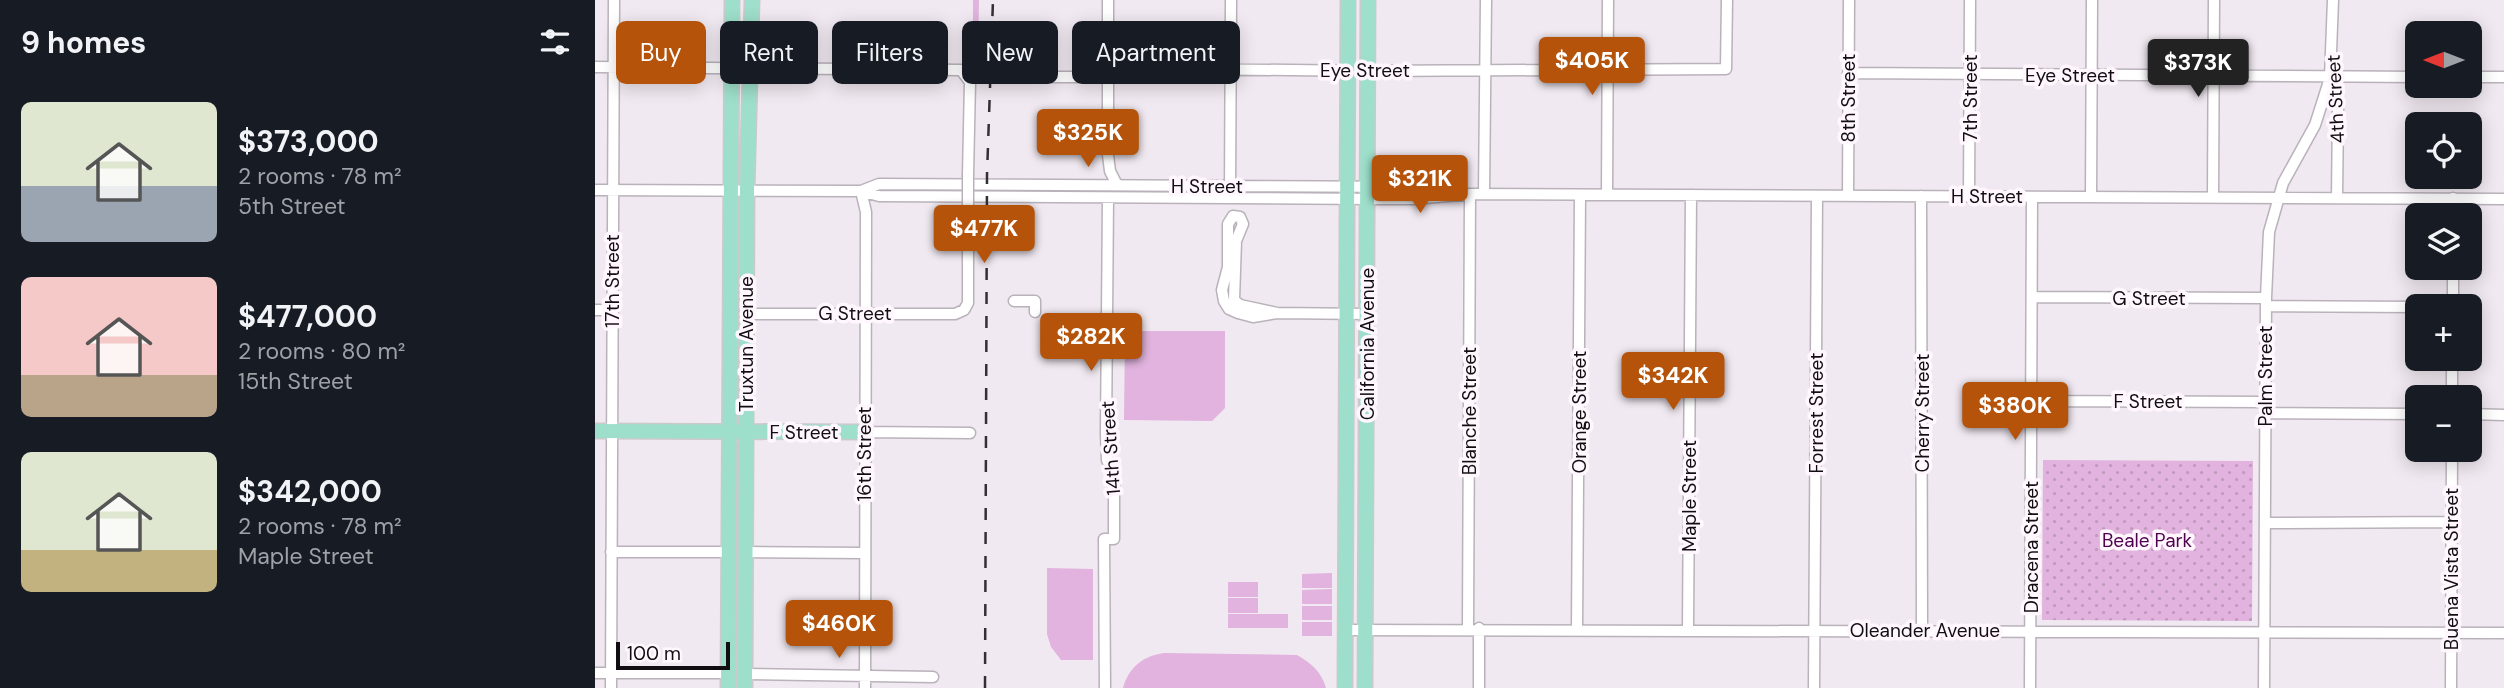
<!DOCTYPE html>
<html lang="en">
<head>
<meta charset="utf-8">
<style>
	body { margin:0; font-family:"DM Sans",sans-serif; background:#20242c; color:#f1f3f6; height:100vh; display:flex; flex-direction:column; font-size:26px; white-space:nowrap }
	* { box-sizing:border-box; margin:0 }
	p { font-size:23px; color:#9ea1a6 }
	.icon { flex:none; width:38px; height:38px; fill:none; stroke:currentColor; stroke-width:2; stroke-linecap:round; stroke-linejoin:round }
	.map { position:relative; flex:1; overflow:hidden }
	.sheet { display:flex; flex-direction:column; background:#171b24; width:595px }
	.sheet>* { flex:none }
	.guide { position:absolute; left:21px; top:21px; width:665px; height:63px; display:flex; gap:14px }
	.needle { width:46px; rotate:270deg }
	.buttons { position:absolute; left:1810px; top:21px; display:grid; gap:14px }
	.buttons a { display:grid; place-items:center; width:77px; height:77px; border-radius:10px; background:#171b24; box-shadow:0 4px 18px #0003; font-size:35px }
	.scale { position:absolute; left:21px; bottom:18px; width:114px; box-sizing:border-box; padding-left:7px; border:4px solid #110e11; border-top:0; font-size:19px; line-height:24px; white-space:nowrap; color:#110e11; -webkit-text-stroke:5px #fff6fe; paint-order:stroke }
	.price { position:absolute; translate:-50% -60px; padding:0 16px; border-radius:7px; background:#b45309; color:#fff; font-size:23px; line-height:46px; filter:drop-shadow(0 2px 4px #0008) }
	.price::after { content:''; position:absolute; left:50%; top:42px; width:21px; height:16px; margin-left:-10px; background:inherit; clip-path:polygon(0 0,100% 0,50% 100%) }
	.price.active { background:#222; color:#fff }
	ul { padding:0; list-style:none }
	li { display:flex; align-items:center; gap:21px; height:175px; padding:0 21px }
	li span { display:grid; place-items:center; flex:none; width:196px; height:140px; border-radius:10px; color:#555 }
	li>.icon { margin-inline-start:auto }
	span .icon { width:84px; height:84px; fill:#fffc; stroke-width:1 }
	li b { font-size:30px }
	h2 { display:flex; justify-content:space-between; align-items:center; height:84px; padding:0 21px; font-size:30px }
	.pill { padding:0 24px; border-radius:10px; background:#171b24; box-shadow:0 4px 18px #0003; font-size:24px; line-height:63px }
	.pill.active { background:#b45309; color:#fff }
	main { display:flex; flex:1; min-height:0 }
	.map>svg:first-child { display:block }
	.grass { fill:#e1b3de }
	.forest { fill:url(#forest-firs) }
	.park { fill:url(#park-dots) }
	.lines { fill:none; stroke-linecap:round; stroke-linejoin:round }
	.minor-casing { stroke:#bab2ba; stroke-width:13 }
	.major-casing { stroke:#cbcacb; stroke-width:17 }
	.minor { stroke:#fff; stroke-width:10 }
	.major { stroke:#9ddfca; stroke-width:14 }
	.rail { stroke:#332f33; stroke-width:2.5; stroke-dasharray:12 12; stroke-linecap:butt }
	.minor-bridge-casing { stroke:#bab2ba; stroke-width:13; stroke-linecap:butt }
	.minor-bridge { stroke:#fff; stroke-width:10 }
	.labels { text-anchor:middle; stroke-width:7; stroke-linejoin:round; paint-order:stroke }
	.street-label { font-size:19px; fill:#110e11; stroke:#fff6fe }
	.park-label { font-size:19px; fill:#4f004e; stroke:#fff6fe }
</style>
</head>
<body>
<main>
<section class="sheet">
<h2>9 homes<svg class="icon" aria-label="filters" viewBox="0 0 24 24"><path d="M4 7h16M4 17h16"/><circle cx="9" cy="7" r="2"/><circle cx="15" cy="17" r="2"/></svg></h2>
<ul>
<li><span style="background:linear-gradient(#dfe7d0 60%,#9aa5b1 0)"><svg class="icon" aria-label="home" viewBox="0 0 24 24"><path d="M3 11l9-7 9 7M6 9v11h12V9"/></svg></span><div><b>$373,000</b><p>2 rooms · 78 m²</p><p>5th Street</p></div></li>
<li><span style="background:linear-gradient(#f6c9c9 70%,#b9a48a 0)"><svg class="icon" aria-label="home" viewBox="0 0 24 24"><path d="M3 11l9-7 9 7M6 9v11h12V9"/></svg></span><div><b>$477,000</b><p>2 rooms · 80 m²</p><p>15th Street</p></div></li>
<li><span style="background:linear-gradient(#dfe7d0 70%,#c2b280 0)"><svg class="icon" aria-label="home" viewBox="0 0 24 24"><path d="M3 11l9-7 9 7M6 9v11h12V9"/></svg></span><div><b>$342,000</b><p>2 rooms · 78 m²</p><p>Maple Street</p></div></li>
</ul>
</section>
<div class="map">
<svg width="1909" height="688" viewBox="0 0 1909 688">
	<defs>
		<pattern id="forest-firs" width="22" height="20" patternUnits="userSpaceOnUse" patternTransform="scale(1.75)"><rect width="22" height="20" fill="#e1b3de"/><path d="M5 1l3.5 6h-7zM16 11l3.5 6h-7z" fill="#c099bd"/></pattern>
		<pattern id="park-dots" width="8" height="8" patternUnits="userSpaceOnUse" patternTransform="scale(1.75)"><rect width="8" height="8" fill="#e1b3de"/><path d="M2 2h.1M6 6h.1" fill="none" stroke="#c099bd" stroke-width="1.8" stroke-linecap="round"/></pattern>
	</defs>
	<rect width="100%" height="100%" fill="#f1e9f1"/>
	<path class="grass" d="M542 331H630V408L617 421 529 420 530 336Z
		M452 568 498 569V660H466L456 647 452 634Z
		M737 573V588H707V574Z
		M633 582H663V597H633Z
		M737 589V604H707V590Z
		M633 598H663V613H633Z
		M707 606H737V620H707Z
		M633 614H693V628H633Z
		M707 622H737V636H707Z
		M569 653 702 655C717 664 726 671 731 688H528C534 667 548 656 569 653Z"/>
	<path class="forest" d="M378 0H384L383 62 377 65 372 62V57H378Z"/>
	<path class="park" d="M1448 460 1658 461 1657 621 1447 620Z"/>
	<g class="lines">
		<defs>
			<path id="minor" d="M513 0V155L515 171 522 185
				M1738 0 1735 78 1743 110 1742 198
				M0 67 366 70 375 82 373 175
				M1253 73 1822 77
				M411 77H488L514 68 774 71 1131 69 1132 0
				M1874 77H1909
				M0 190 266 191 284 196 784 199H819L875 194 1909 199
				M266 191 284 184 829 187 862 191
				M266 191 271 212 270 688
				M635 192 636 0
				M889 194 891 0
				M1012 195 1013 0
				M1253 196 1254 0
				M1326 196 1327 630
				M1374 196 1375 0
				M1496 197 1497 0
				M1618 197 1619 0
				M1858 215V198
				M1437 297 1671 298
				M419 301H440V312
				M1671 306 1822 307
				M1858 306V268
				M0 310H17
				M682 313 645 305 639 300 641 241 648 224 645 217 638 216 633 224V267L627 290 629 301 634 309 643 313 658 317 682 313 772 314
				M151 314H360L369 310 373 303V210
				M1857 397V359
				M1436 401 1670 402
				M1670 413 1822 414
				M1874 414 1909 415
				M269 432 375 433
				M1670 523 1857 522
				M16 552H134
				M149 552 269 553
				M873 628 875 194
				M982 629 985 195
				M1093 629 1096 195
				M750 630 1909 633
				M0 673H133
				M150 674 338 677
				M16 688 19 0
				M510 688 509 539H519V474L512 460 511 433 513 198
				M884 688V628
				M1219 688 1222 196
				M1435 688 1437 197
				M1669 688 1671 298 1674 232 1688 183 1720 125 1735 78
				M1856 688 1857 450"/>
			<path id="major" d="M0 431 269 432
				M133 688 137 0
				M150 688 152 190 157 0
				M750 688 753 0
				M770 688 773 0"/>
		</defs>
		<use href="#minor" class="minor-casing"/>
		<use href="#major" class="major-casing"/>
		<use href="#minor" class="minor"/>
		<use href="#major" class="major"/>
		<path class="rail" d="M390 688 392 175 398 0"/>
		<defs>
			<path id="minor-bridge" d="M373 210V175"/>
		</defs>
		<use href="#minor-bridge" class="minor-bridge-casing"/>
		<use href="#minor-bridge" class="minor-bridge"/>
	</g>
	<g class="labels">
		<g class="street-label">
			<text x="770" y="77">Eye Street</text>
			<text x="1475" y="82">Eye Street</text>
			<text transform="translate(1253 98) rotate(-90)" y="7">8th Street</text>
			<text transform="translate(1375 98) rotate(-90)" y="7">7th Street</text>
			<text transform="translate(1740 99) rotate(-93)" y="7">4th Street</text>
			<text x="612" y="193">H Street</text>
			<text x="1392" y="203">H Street</text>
			<text transform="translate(17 281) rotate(-90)" y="7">17th Street</text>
			<text x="1554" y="305">G Street</text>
			<text x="260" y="320">G Street</text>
			<text transform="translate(151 344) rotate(-90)" y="7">Truxtun Avenue</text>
			<text transform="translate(772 344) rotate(-90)" y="7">California Avenue</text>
			<text transform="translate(1670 376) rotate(-90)" y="7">Palm Street</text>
			<text x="1553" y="408">F Street</text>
			<text transform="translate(874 411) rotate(-90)" y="7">Blanche Street</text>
			<text transform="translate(984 412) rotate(-90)" y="7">Orange Street</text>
			<text transform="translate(1221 413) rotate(-90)" y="7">Forrest Street</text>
			<text transform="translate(1327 413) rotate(-90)" y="7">Cherry Street</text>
			<text x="209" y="439">F Street</text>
			<text transform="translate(515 448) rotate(-94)" y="7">14th Street</text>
			<text transform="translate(269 454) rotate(-90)" y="7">16th Street</text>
			<text transform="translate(1094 496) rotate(-90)" y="7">Maple Street</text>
			<text transform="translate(1436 547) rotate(-90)" y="7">Dracena Street</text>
			<text transform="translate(1856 569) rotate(-90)" y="7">Buena Vista Street</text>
			<text x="1330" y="637">Oleander Avenue</text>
		</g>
		<g class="park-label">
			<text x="1552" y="547">Beale Park</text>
		</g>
	</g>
</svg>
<div class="buttons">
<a><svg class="needle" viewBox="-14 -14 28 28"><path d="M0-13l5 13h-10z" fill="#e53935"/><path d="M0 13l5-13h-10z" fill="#9ea1a6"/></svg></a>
<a><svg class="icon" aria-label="locate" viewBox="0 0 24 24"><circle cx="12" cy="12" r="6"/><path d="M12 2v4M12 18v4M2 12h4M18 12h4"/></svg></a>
<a><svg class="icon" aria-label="layers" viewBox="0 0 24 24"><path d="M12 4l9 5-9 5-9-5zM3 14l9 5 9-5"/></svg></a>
<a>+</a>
<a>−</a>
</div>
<div class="scale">100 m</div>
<b class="price" style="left:997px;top:97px">$405K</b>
<b class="price active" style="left:1603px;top:99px">$373K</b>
<b class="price" style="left:493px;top:169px">$325K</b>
<b class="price" style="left:825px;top:215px">$321K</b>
<b class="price" style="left:389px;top:265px">$477K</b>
<b class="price" style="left:496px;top:373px">$282K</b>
<b class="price" style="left:1078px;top:412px">$342K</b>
<b class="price" style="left:1420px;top:442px">$380K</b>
<b class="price" style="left:244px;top:660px">$460K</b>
<div class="guide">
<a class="pill active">Buy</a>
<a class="pill">Rent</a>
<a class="pill">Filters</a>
<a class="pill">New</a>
<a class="pill">Apartment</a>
</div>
</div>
</main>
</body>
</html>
